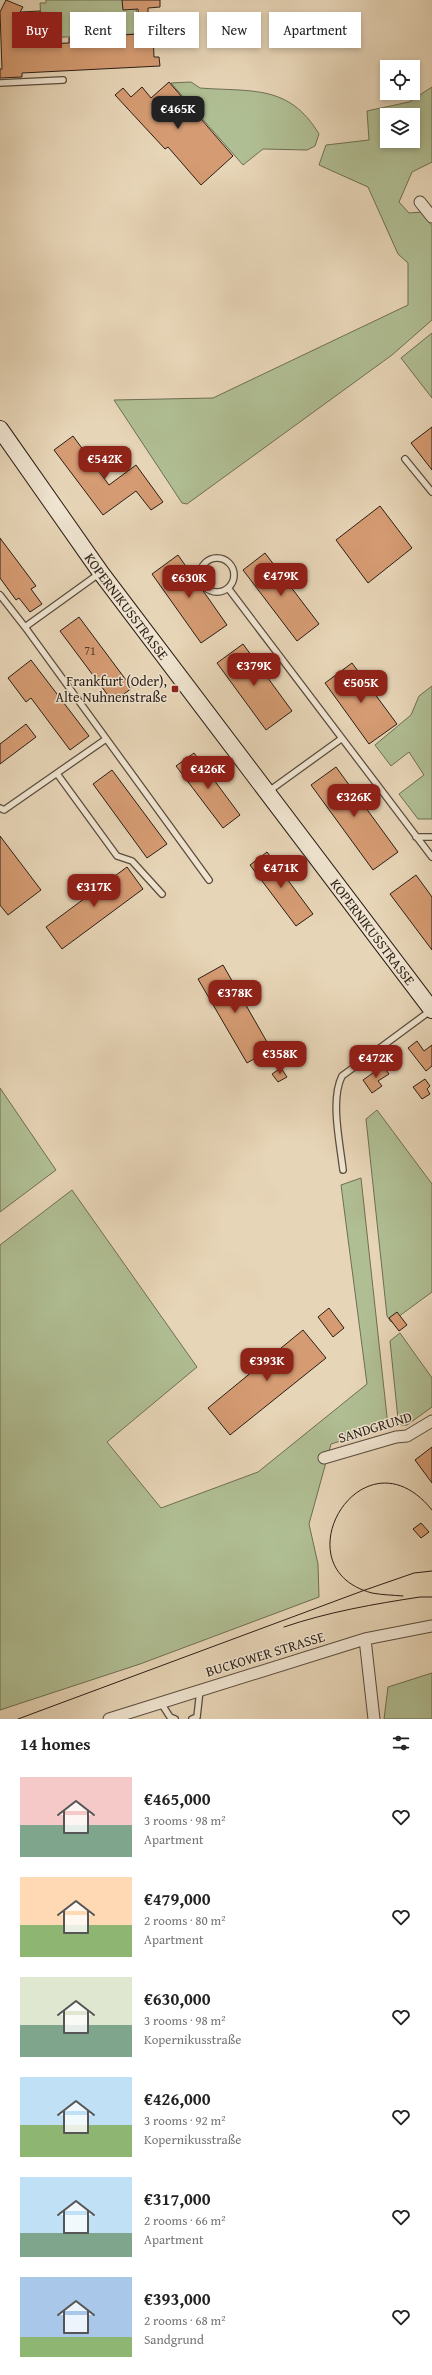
<!DOCTYPE html>
<html lang="en">
<head>
<meta charset="utf-8">
<style>
	body { margin:0; font-family:"Gentium Book Plus",serif; background:#f2f2f2; color:#222; height:100vh; display:flex; flex-direction:column; font-size:15px; white-space:nowrap }
	* { box-sizing:border-box; margin:0 }
	p { font-size:13px; color:#767676 }
	.icon { flex:none; width:22px; height:22px; fill:none; stroke:currentColor; stroke-width:2; stroke-linecap:round; stroke-linejoin:round }
	.map { position:relative; height:1719px; overflow:hidden }
	.sheet { display:flex; flex-direction:column; background:#fff; flex:1 }
	.sheet>* { flex:none }
	.banner { position:absolute; left:12px; top:12px; width:408px; height:36px; display:flex; gap:8px }
	.tools { position:absolute; left:380px; top:60px; display:grid; gap:8px }
	.tools a { display:grid; place-items:center; width:40px; height:40px; border-radius:0px; background:#fff; box-shadow:0 2px 6px #0003; font-size:20px }
	.price { position:absolute; translate:-50% -34px; padding:0 9px; border-radius:8px; background:#8f2418; color:#fff; font-size:13px; line-height:26px; filter:drop-shadow(0 1px 2px #0008) }
	.price::after { content:''; position:absolute; left:50%; top:24px; width:12px; height:9px; margin-left:-6px; background:inherit; clip-path:polygon(0 0,100% 0,50% 100%) }
	.price.current { background:#222; color:#fff }
	ul { padding:0; list-style:none }
	li { display:flex; align-items:center; gap:12px; height:100px; padding:0 20px }
	li span { display:grid; place-items:center; flex:none; width:112px; height:80px; border-radius:0px; color:#555 }
	li>.icon { margin-inline-start:auto }
	span .icon { width:48px; height:48px; fill:#fffc; stroke-width:1 }
	li b { font-size:17px }
	h2 { display:flex; justify-content:space-between; align-items:center; height:48px; padding:0 20px; font-size:17px }
	.pill { padding:0 14px; border-radius:0px; background:#fff; box-shadow:0 2px 6px #0003; font-size:14px; line-height:36px }
	.pill.current { background:#8f2418; color:#fff }
	.map>svg:first-child { display:block }
	.green { fill:#b0be93; stroke:#6e6e54; fill-rule:evenodd }
	.building { fill:#d59b72; stroke:#2b1e16 }
	.lines { fill:none; stroke-linecap:round; stroke-linejoin:round }
	.service-casing { stroke:#5a4c3e; stroke-width:8 }
	.minor-casing { stroke:#5a4c3e; stroke-width:13 }
	.secondary-casing { stroke:#2b1e16; stroke-width:18 }
	.service { stroke:#efe4d0; stroke-width:5.5 }
	.minor { stroke:#efe4d0; stroke-width:11 }
	.secondary { stroke:#efe4d0; stroke-width:16 }
	.tram { stroke:#2b1e16; stroke-width:1 }
	.poi-dot { fill:#8f2418; stroke:#efe4d0; stroke-width:1.5 }
	.labels { text-anchor:middle; stroke-width:3; stroke-linejoin:round; paint-order:stroke }
	.number-label { font-size:12px; fill:#563d2d }
	.street-label { font-size:14px; fill:#2b1e16; stroke:#efe4d0 }
	.poi-label { font-size:14px; fill:#2b1e16; stroke:#efe4d0; text-anchor:end }
</style>
</head>
<body>
<div class="map">
<svg width="432" height="1719" viewBox="0 0 432 1719">
	<rect width="100%" height="100%" fill="#e7d5b7"/>
	<filter id="stains"><feTurbulence type="fractalNoise" baseFrequency=".005" numOctaves="4"/><feColorMatrix values="0 0 0 0 .2 0 0 0 0 .09 0 0 0 0 .02 0 0 0 .5 -.17"/></filter>
	<radialGradient id="worn" r=".72"><stop offset=".6" stop-color="#630" stop-opacity="0"/><stop offset="1" stop-color="#630" stop-opacity=".3"/></radialGradient>
	<path class="green" d="M46 0H136L137 34 42 38 40 3H46Z
		M191 82 200 88C252 92 289 84 319 134L315 146 307 150 263 149 243 165 171 83Z
		M432 87V162L412 172 399 202 409 213 422 212 432 226V320L392 355 187 504 182 503 114 400 213 398 408 305V263L398 254 368 187 319 165 326 145 369 140 367 111 409 102ZM387 115H413V141H387Z
		M432 333V398L401 358Z
		M432 686V819H418L399 794 424 775 409 752 391 766 375 745 411 715 419 696Z
		M0 1088 56 1170 0 1212Z
		M377 1110 432 1184V1292L391 1322 387 1316 366 1119Z
		M361 1178 388 1426 331 1444 309 1524 318 1564 319 1597 140 1664 0 1710V1245L72 1190 197 1367 107 1442 161 1508 258 1472 367 1384 341 1185Z
		M400 1333 432 1378V1407L407 1425H401L398 1419 390 1341Z
		M432 1673V1719H384L388 1687Z"/>
	<path class="building" d="M6 0 23 7 20 12 40 11 42 44 69 43V38L139 34 138 9 123 10 122 0H160V7L148 8V34H153L154 57H159L160 66 22 73V77L0 78V69H2L0 12Z
		M169 82 233 156 201 185 168 147 165 149 115 95 123 88 131 97 142 87 151 98Z
		M432 427V470L411 443Z
		M73 436 109 485 136 465 163 502 151 510 136 491 103 515 54 450Z
		M380 506 412 548 368 583 336 540Z
		M0 538 36 586 31 589 42 604 30 612 19 598 16 600 0 578Z
		M265 553 319 624 297 641 243 570Z
		M178 555 227 625 201 643 152 574Z
		M79 617 132 688 113 702 60 631Z
		M243 644 292 711 266 730 217 663Z
		M31 660 89 736 70 750 31 698 26 702 8 678Z
		M352 663 397 724 369 744 325 683Z
		M26 724 36 737 0 764V744Z
		M194 753 240 815 223 828 176 766Z
		M336 767 398 852 373 870 311 785Z
		M112 770 167 844 147 858 93 784Z
		M0 836 41 890 8 915 0 905Z
		M267 852 313 914 296 926 250 865Z
		M127 867 143 889 62 949 46 927Z
		M416 875 432 897V950L390 894Z
		M223 965 271 1049 247 1063 198 979Z
		M417 1041 424 1051 432 1045V1066L426 1071 408 1048Z
		M383 1066 389 1074 378 1081 382 1086 372 1093 363 1080Z
		M281 1068 287 1077 278 1082 272 1074Z
		M425 1079 430 1086 427 1089 430 1094 422 1099 413 1087Z
		M329 1308 344 1328 333 1337 318 1317Z
		M397 1312 407 1325 399 1331 389 1318Z
		M303 1330 326 1358 230 1435 208 1408Z
		M432 1447V1483L415 1460Z
		M421 1523 429 1532 421 1538 413 1529Z"/>
	<g class="lines">
		<defs>
			<path id="service" d="M0 83 63 80
				M405 459 432 492
				M200 575a17 17 0 1 1 34 0a17 17 0 1 1-34 0Z
				M100 573 25 627 209 880
				M228 588 432 857
				M0 595 25 627
				M58 775 117 856 132 861 162 894
				M269 791 341 739
				M0 808 4 810 106 739
				M416 837H432
				M343 1170C340 1143 330 1100 342 1076L430 1011
				M161 1703 170 1717 175 1719
				M192 1719 197 1717 200 1690"/>
			<path id="minor" d="M420 202 432 217
				M324 1458 396 1437 407 1436 432 1421
				M365 1639 374 1719
				M109 1719 365 1639 432 1626"/>
			<g id="secondary">
				<path id="s1" d="M0 429 101 573 432 1010"/>
			</g>
		</defs>
		<use href="#service" class="service-casing"/>
		<use href="#minor" class="minor-casing"/>
		<use href="#secondary" class="secondary-casing"/>
		<use href="#service" class="service"/>
		<use href="#minor" class="minor"/>
		<use href="#secondary" class="secondary"/>
		<path class="tram" d="M403 1596C393 1595 382 1595 372 1593 277 1568 363 1424 432 1510
			M284 1627C328 1612 374 1604 420 1597H432
			M18 1719 365 1590 414 1573 432 1571"/>
	</g>
	<rect class="poi-dot" x="171" y="685" width="8" height="8" rx="2"/>
	<g class="labels">
		<g class="number-label">
			<text x="90" y="655">71</text>
		</g>
		<g class="street-label">
			<text dy="5" stroke="none"><textPath href="#s1" startOffset="218">KOPERNIKUSSTRASSE</textPath></text>
			<text dy="5" stroke="none"><textPath href="#s1" startOffset="626">KOPERNIKUSSTRASSE</textPath></text>
			<text transform="translate(375 1427) rotate(-17)" y="5">SANDGRUND</text>
			<text transform="translate(265 1654) rotate(-17)" y="5">BUCKOWER STRASSE</text>
		</g>
		<g class="poi-label">
			<text x="167" y="686">Frankfurt (Oder),<tspan x="167" dy="16">Alte Nuhnenstraße</tspan></text>
		</g>
	</g>
	<rect width="100%" height="100%" filter="url(#stains)"/>
	<rect width="100%" height="100%" fill="url(#worn)"/>
</svg>
<div class="tools">
<a><svg class="icon" aria-label="locate" viewBox="0 0 24 24"><circle cx="12" cy="12" r="6"/><path d="M12 2v4M12 18v4M2 12h4M18 12h4"/></svg></a>
<a><svg class="icon" aria-label="layers" viewBox="0 0 24 24"><path d="M12 4l9 5-9 5-9-5zM3 14l9 5 9-5"/></svg></a>
</div>
<b class="price current" style="left:178px;top:130px">€465K</b>
<b class="price" style="left:105px;top:480px">€542K</b>
<b class="price" style="left:281px;top:597px">€479K</b>
<b class="price" style="left:189px;top:599px">€630K</b>
<b class="price" style="left:254px;top:687px">€379K</b>
<b class="price" style="left:361px;top:704px">€505K</b>
<b class="price" style="left:208px;top:790px">€426K</b>
<b class="price" style="left:354px;top:818px">€326K</b>
<b class="price" style="left:281px;top:889px">€471K</b>
<b class="price" style="left:94px;top:908px">€317K</b>
<b class="price" style="left:235px;top:1014px">€378K</b>
<b class="price" style="left:280px;top:1075px">€358K</b>
<b class="price" style="left:376px;top:1079px">€472K</b>
<b class="price" style="left:267px;top:1382px">€393K</b>
<div class="banner">
<a class="pill current">Buy</a>
<a class="pill">Rent</a>
<a class="pill">Filters</a>
<a class="pill">New</a>
<a class="pill">Apartment</a>
</div>
</div>
<section class="sheet">
<h2>14 homes<svg class="icon" aria-label="filters" viewBox="0 0 24 24"><path d="M4 7h16M4 17h16"/><circle cx="9" cy="7" r="2"/><circle cx="15" cy="17" r="2"/></svg></h2>
<ul>
<li><span style="background:linear-gradient(#f6c9c9 60%,#7fa58c 0)"><svg class="icon" aria-label="home" viewBox="0 0 24 24"><path d="M3 11l9-7 9 7M6 9v11h12V9"/></svg></span><div><b>€465,000</b><p>3 rooms · 98 m²</p><p>Apartment</p></div><svg class="icon" aria-label="heart" viewBox="0 0 24 24"><path d="M12 20l-8-8c-3-5 5-10 8-4 3-6 11-1 8 4z"/></svg></li>
<li><span style="background:linear-gradient(#ffd9b3 60%,#8fb573 0)"><svg class="icon" aria-label="home" viewBox="0 0 24 24"><path d="M3 11l9-7 9 7M6 9v11h12V9"/></svg></span><div><b>€479,000</b><p>2 rooms · 80 m²</p><p>Apartment</p></div><svg class="icon" aria-label="heart" viewBox="0 0 24 24"><path d="M12 20l-8-8c-3-5 5-10 8-4 3-6 11-1 8 4z"/></svg></li>
<li><span style="background:linear-gradient(#dfe7d0 60%,#7fa58c 0)"><svg class="icon" aria-label="home" viewBox="0 0 24 24"><path d="M3 11l9-7 9 7M6 9v11h12V9"/></svg></span><div><b>€630,000</b><p>3 rooms · 98 m²</p><p>Kopernikusstraße</p></div><svg class="icon" aria-label="heart" viewBox="0 0 24 24"><path d="M12 20l-8-8c-3-5 5-10 8-4 3-6 11-1 8 4z"/></svg></li>
<li><span style="background:linear-gradient(#bfe0f5 60%,#8fb573 0)"><svg class="icon" aria-label="home" viewBox="0 0 24 24"><path d="M3 11l9-7 9 7M6 9v11h12V9"/></svg></span><div><b>€426,000</b><p>3 rooms · 92 m²</p><p>Kopernikusstraße</p></div><svg class="icon" aria-label="heart" viewBox="0 0 24 24"><path d="M12 20l-8-8c-3-5 5-10 8-4 3-6 11-1 8 4z"/></svg></li>
<li><span style="background:linear-gradient(#bfe0f5 70%,#7fa58c 0)"><svg class="icon" aria-label="home" viewBox="0 0 24 24"><path d="M3 11l9-7 9 7M6 9v11h12V9"/></svg></span><div><b>€317,000</b><p>2 rooms · 66 m²</p><p>Apartment</p></div><svg class="icon" aria-label="heart" viewBox="0 0 24 24"><path d="M12 20l-8-8c-3-5 5-10 8-4 3-6 11-1 8 4z"/></svg></li>
<li><span style="background:linear-gradient(#a9c7e8 75%,#8fb573 0)"><svg class="icon" aria-label="home" viewBox="0 0 24 24"><path d="M3 11l9-7 9 7M6 9v11h12V9"/></svg></span><div><b>€393,000</b><p>2 rooms · 68 m²</p><p>Sandgrund</p></div><svg class="icon" aria-label="heart" viewBox="0 0 24 24"><path d="M12 20l-8-8c-3-5 5-10 8-4 3-6 11-1 8 4z"/></svg></li>
</ul>
</section>
</body>
</html>
